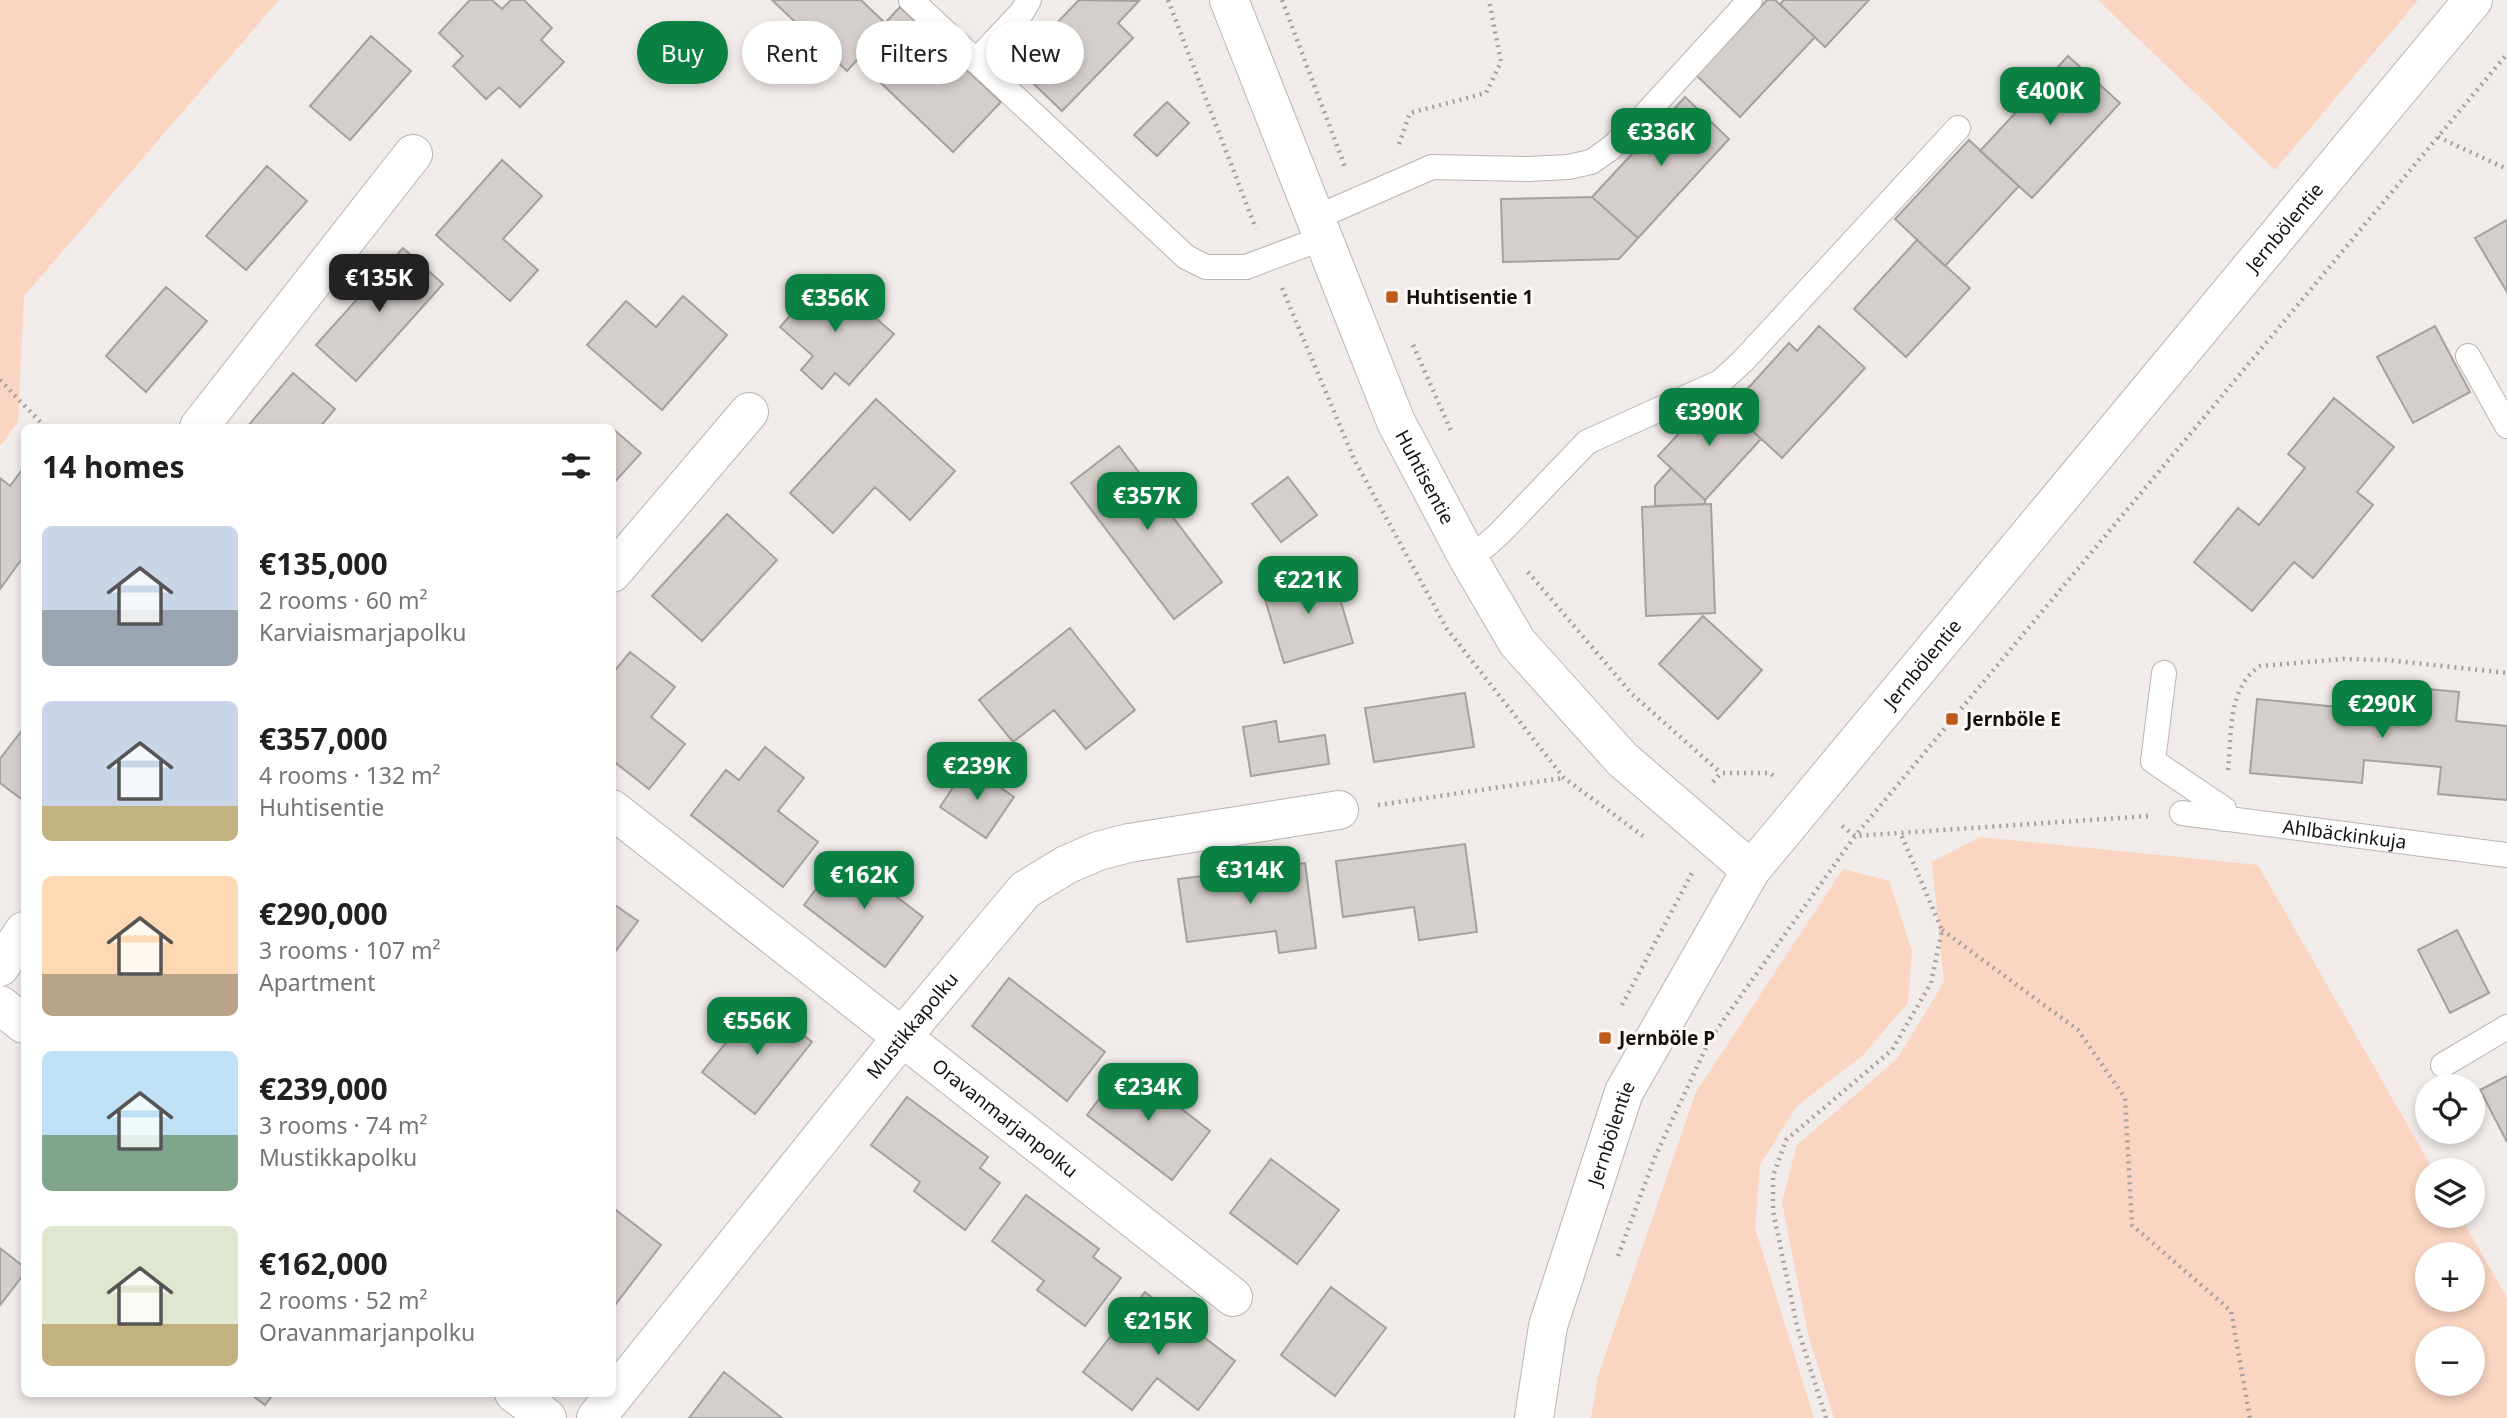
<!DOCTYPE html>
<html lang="en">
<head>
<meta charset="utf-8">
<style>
	body { margin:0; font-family:"Noto Sans",sans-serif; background:#f6f6f6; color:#202124; height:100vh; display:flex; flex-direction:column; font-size:26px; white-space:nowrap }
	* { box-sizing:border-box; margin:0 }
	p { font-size:23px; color:#757577 }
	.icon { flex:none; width:38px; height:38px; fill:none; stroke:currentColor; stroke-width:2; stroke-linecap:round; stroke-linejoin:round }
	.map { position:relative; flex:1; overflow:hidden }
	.sheet { position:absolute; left:21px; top:424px; width:595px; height:973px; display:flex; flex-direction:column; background:#fff; border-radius:10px; box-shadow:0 4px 10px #0003 }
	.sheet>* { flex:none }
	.guide { position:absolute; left:637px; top:21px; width:665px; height:63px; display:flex; gap:14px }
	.tools { position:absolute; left:2415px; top:1074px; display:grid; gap:14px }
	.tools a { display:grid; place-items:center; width:70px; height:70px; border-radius:50%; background:#fff; box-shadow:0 4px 10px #0003; font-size:35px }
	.price { position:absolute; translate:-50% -60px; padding:0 16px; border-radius:14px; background:#0b8043; color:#fff; font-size:23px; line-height:46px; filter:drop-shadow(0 2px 4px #0008) }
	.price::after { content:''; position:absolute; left:50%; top:42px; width:21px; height:16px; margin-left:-10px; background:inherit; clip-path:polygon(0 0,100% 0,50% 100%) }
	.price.current { background:#222; color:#fff }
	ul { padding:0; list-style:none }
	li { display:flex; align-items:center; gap:21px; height:175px; padding:0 21px }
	li span { display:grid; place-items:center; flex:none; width:196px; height:140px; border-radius:10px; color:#555 }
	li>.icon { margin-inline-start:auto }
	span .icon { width:84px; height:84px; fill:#fffc; stroke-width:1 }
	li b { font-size:30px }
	h2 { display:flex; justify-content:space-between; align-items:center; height:84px; padding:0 21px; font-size:30px }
	.chip { padding:0 24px; border-radius:32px; background:#fff; box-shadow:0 4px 10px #0003; font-size:24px; line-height:63px }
	.chip.current { background:#0b8043; color:#fff }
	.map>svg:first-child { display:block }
	.green { fill:#f9d5c2; fill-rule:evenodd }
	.building { fill:#d5cfcc; stroke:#a6a19e; stroke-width:2 }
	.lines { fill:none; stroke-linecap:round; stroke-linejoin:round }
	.service-casing { stroke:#bab5b2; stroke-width:26 }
	.minor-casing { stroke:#bab5b2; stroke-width:40 }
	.tertiary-casing { stroke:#bab5b2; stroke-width:40 }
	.path { stroke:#a5a09f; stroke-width:4.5; stroke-dasharray:2 5; stroke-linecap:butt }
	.service { stroke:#fff; stroke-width:24 }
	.minor { stroke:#fff; stroke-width:38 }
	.tertiary { stroke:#fff; stroke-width:38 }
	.poi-dot { fill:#bc5b1b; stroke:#fef9f6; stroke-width:2.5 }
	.labels { text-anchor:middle; stroke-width:6; stroke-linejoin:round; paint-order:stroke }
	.street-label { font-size:19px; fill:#141211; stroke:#fef9f6 }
	.poi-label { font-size:19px; font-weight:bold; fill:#141211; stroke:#fef9f6; text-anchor:start }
</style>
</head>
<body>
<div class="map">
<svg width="2507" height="1418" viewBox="0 0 2507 1418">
	<rect width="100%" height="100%" fill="#f1ebe9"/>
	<path class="green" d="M0 0H279L24 296 18 422 0 446Z
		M2098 0H2418L2275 170Z
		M1980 837 2258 865 2434 1171H2427V1216H2460L2507 1298V1418H1834L1808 1334 1782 1202 1797 1145 1897 1059 1944 982 1932 862ZM2427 1255H2473V1300H2427ZM2427 1339H2473V1384H2427Z
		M1843 869 1889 881 1912 951 1908 1003 1863 1055 1796 1107 1760 1165 1755 1228 1814 1418H1591L1598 1376 1696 1092Z"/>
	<path class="building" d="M470 0H492L502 9 511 0H524L552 28 541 40 564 62 520 107 499 87 486 99 453 66 463 56 439 33Z
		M772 0H861L885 23 900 7 1001 102 953 152 857 60 847 71Z
		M1079 0 1139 1 1118 23 1133 38 1062 111 1015 66Z
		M1767 0H1775L1815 37 1740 117 1696 75Z
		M1784 0H1869L1825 47 1780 4Z
		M371 36 411 71 350 140 310 106Z
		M2068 56 2120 103 2032 198 1980 151Z
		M1685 97 1729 139 1638 238 1592 197Z
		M1167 102 1189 123 1157 156 1134 135Z
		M1969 140 2019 186 1945 266 1895 219Z
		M502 160 542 196 503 239 538 270 510 301 436 235Z
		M267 166 307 201 246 270 206 236Z
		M1592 197 1638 238 1619 259 1503 262 1501 199Z
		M2507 220V292L2475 238Z
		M1917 240 1970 288 1906 357 1854 309Z
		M403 248 443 284 356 381 316 345Z
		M826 275 894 334 849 385 835 373 822 389 801 370 813 356 780 327Z
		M166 287 207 321 146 392 106 356Z
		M683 296 727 335 662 410 587 345 626 301 656 327Z
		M1819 326 1865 368 1782 458 1729 409 1789 343 1797 351Z
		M2435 326 2470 392 2413 423 2377 357Z
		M293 373 335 409 320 427H247Z
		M1714 396 1761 439 1705 500 1658 456Z
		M2334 398 2394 447 2357 492 2373 505 2313 578 2294 562 2252 611 2194 562 2238 508 2259 525 2305 468 2288 454Z
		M876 399 955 471 910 520 875 487 833 533 790 493Z
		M612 428 641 453 612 485Z
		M1119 446 1222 582 1174 619 1071 483Z
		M24 467V556L0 589V478L10 486Z
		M1671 468 1705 500V504L1655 506V486Z
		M1288 477 1317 515 1281 542 1252 504Z
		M1711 504 1715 613 1646 616 1642 507Z
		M727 514 777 560 702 641 652 596Z
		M1331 568 1353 643 1284 663 1262 589Z
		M1703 616 1762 670 1718 719 1659 664Z
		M1070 628 1135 710 1086 749 1054 710 1013 742 979 700Z
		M630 652 675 687 651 717 685 744 649 789 612 760V674Z
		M2360 683 2459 692 2456 721 2507 726V800L2438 794 2441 767 2364 760 2362 783 2250 773 2257 699 2358 709Z
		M1465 693 1474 747 1374 762 1365 708Z
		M1276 721 1279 742 1325 735 1329 764 1251 776 1243 727Z
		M23 729 24 730V801L0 783V759Z
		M765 747 804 778 778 811 818 842 783 887 691 815 726 770 739 780Z
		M968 765 1014 797 986 838 940 807Z
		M1465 844 1477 932 1419 940 1414 907 1343 917 1336 861Z
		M842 855 923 917 885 967 804 905Z
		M1305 863 1316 948 1279 953 1276 931 1187 942 1178 879Z
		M612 903 638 921 612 956Z
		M2457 930 2489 993 2450 1013 2418 950Z
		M1009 978 1105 1052 1067 1101 972 1026Z
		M760 1001 812 1042 755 1114 702 1072Z
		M1125 1065 1210 1131 1172 1180 1087 1115Z
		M2507 1076V1142L2480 1090Z
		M907 1097 988 1157 980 1168 1000 1183 965 1230 914 1191 920 1182 871 1145Z
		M1271 1159 1339 1210 1297 1264 1230 1213Z
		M1026 1195 1099 1249 1093 1257 1121 1278 1085 1326 1037 1290 1044 1281 992 1241Z
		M612 1207 661 1245 612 1309Z
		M0 1248 24 1267V1274L0 1305Z
		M1331 1287 1386 1328 1335 1396 1281 1355Z
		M1145 1292 1235 1361 1198 1410 1157 1378 1132 1410 1083 1372Z
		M724 1372 782 1418H689Z
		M249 1393H274L265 1405Z"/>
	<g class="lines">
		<defs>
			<g id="service">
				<path d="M911 0 1186 257 1206 267H1246L1323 238"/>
				<path d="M976 61 1022 12 1029 0"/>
				<path d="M1315 218 1432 167 1528 169 1568 167 1591 162 1611 148 1642 118 1750 0"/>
				<path d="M2468 356 2507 426"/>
				<path d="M1469 560 1499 534 1587 442 1720 382 1743 361 1958 128"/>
				<path d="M2164 673 2153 761 2224 809V819"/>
				<path id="s1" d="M2182 813 2507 855"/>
				<path d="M2443 1065 2507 1027"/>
			</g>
			<g id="minor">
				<path id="s2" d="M1229 0 1396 422 1469 560 1517 642 1622 759 1751 870"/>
				<path d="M199 427 413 154"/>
				<path d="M612 573 749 412"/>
				<path id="s3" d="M612 809 1233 1297"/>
				<path d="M0 967 24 931"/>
				<path d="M0 1005 24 1024"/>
				<path d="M514 1393 547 1418"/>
				<path id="s4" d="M596 1418 902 1037 1025 890 1066 865 1098 851 1129 843 1339 810"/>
			</g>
			<g id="tertiary">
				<path id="s5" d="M1534 1418 1548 1326 1624 1092 1751 870 2473 0"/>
			</g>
		</defs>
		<use href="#service" class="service-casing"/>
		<use href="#minor" class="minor-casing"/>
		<use href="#tertiary" class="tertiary-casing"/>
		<path class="path" d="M1168 0 1256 229
			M1282 0 1345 167
			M2438 137 2507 169
			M1399 144 1410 113 1486 93 1501 62 1489 0
			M1282 288 1354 459 1447 629 1564 778 1643 836
			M1413 345 1452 433
			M0 380 45 427
			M1528 572 1632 694 1721 773
			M2228 770C2232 734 2227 688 2260 666L2344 659 2386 660 2507 673
			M1713 782 1721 773H1770L1776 778
			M1378 805 1563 778
			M1842 826 1855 836 2148 816
			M1942 930 2078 1030 2125 1098 2132 1225 2231 1311 2250 1418
			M1622 1005 1692 873
			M1618 1256 1655 1157 1710 1039 1855 836 2507 54
			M1826 1418 1797 1326 1773 1211V1176L1786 1140 1892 1050 1931 983 1942 930 1900 832"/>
		<use href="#service" class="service"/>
		<use href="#minor" class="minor"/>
		<use href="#tertiary" class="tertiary"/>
	</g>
	<g class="poi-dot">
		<rect x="1385" y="290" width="14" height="14" rx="3.5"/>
		<rect x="1945" y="712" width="14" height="14" rx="3.5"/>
		<rect x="1598" y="1031" width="14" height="14" rx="3.5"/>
	</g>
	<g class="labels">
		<g class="street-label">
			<text dy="7" stroke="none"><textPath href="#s5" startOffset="1430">Jernbölentie</textPath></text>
			<text dy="7" stroke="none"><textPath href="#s2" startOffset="516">Huhtisentie</textPath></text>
			<text dy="7" stroke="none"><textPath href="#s5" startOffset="863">Jernbölentie</textPath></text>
			<text dy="7" stroke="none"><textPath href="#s1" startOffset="164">Ahlbäckinkuja</textPath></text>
			<text dy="7" stroke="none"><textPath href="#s4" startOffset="504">Mustikkapolku</textPath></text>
			<text dy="7" stroke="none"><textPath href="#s3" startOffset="500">Oravanmarjanpolku</textPath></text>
			<text dy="7" stroke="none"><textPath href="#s5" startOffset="296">Jernbölentie</textPath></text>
		</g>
		<g class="poi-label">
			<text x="1406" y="304">Huhtisentie 1</text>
			<text x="1966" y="726">Jernböle E</text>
			<text x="1619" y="1045">Jernböle P</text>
		</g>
	</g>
</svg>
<div class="tools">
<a><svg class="icon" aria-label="locate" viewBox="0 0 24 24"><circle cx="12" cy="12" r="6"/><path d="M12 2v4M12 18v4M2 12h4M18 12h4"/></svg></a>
<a><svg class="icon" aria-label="layers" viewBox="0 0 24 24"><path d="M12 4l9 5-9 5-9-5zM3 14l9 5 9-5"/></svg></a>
<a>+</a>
<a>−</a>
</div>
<b class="price" style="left:2050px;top:127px">€400K</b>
<b class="price" style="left:1661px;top:168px">€336K</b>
<b class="price current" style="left:379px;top:314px">€135K</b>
<b class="price" style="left:835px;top:334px">€356K</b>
<b class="price" style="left:1709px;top:448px">€390K</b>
<b class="price" style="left:1147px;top:532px">€357K</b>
<b class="price" style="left:1308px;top:616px">€221K</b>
<b class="price" style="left:2382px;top:740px">€290K</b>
<b class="price" style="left:977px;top:802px">€239K</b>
<b class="price" style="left:1250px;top:906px">€314K</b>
<b class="price" style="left:864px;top:911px">€162K</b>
<b class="price" style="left:757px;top:1057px">€556K</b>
<b class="price" style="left:1148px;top:1123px">€234K</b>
<b class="price" style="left:1158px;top:1357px">€215K</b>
<div class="guide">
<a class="chip current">Buy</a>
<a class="chip">Rent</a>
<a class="chip">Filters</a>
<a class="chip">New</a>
</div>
<section class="sheet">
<h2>14 homes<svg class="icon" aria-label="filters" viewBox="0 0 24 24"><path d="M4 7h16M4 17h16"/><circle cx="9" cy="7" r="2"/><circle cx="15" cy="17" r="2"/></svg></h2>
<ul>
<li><span style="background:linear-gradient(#c9d6e8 60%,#9aa5b1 0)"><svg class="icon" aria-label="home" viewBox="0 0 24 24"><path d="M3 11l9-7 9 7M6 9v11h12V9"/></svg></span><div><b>€135,000</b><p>2 rooms · 60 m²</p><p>Karviaismarjapolku</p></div></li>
<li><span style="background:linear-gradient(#c9d6e8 75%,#c2b280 0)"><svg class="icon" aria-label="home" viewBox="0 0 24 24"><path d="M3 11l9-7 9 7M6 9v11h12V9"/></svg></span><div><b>€357,000</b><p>4 rooms · 132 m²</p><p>Huhtisentie</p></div></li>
<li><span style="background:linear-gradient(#ffd9b3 70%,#b9a48a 0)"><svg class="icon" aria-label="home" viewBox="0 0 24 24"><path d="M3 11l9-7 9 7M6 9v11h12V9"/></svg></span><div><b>€290,000</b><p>3 rooms · 107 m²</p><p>Apartment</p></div></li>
<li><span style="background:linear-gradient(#bfe0f5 60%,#7fa58c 0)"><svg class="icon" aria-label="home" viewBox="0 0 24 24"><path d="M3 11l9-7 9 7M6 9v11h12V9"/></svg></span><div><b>€239,000</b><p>3 rooms · 74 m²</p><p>Mustikkapolku</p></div></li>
<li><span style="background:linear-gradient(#dfe7d0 70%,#c2b280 0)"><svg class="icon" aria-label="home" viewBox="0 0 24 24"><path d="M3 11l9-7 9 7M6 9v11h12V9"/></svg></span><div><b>€162,000</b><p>2 rooms · 52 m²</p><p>Oravanmarjanpolku</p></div></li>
</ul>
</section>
</div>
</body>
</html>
